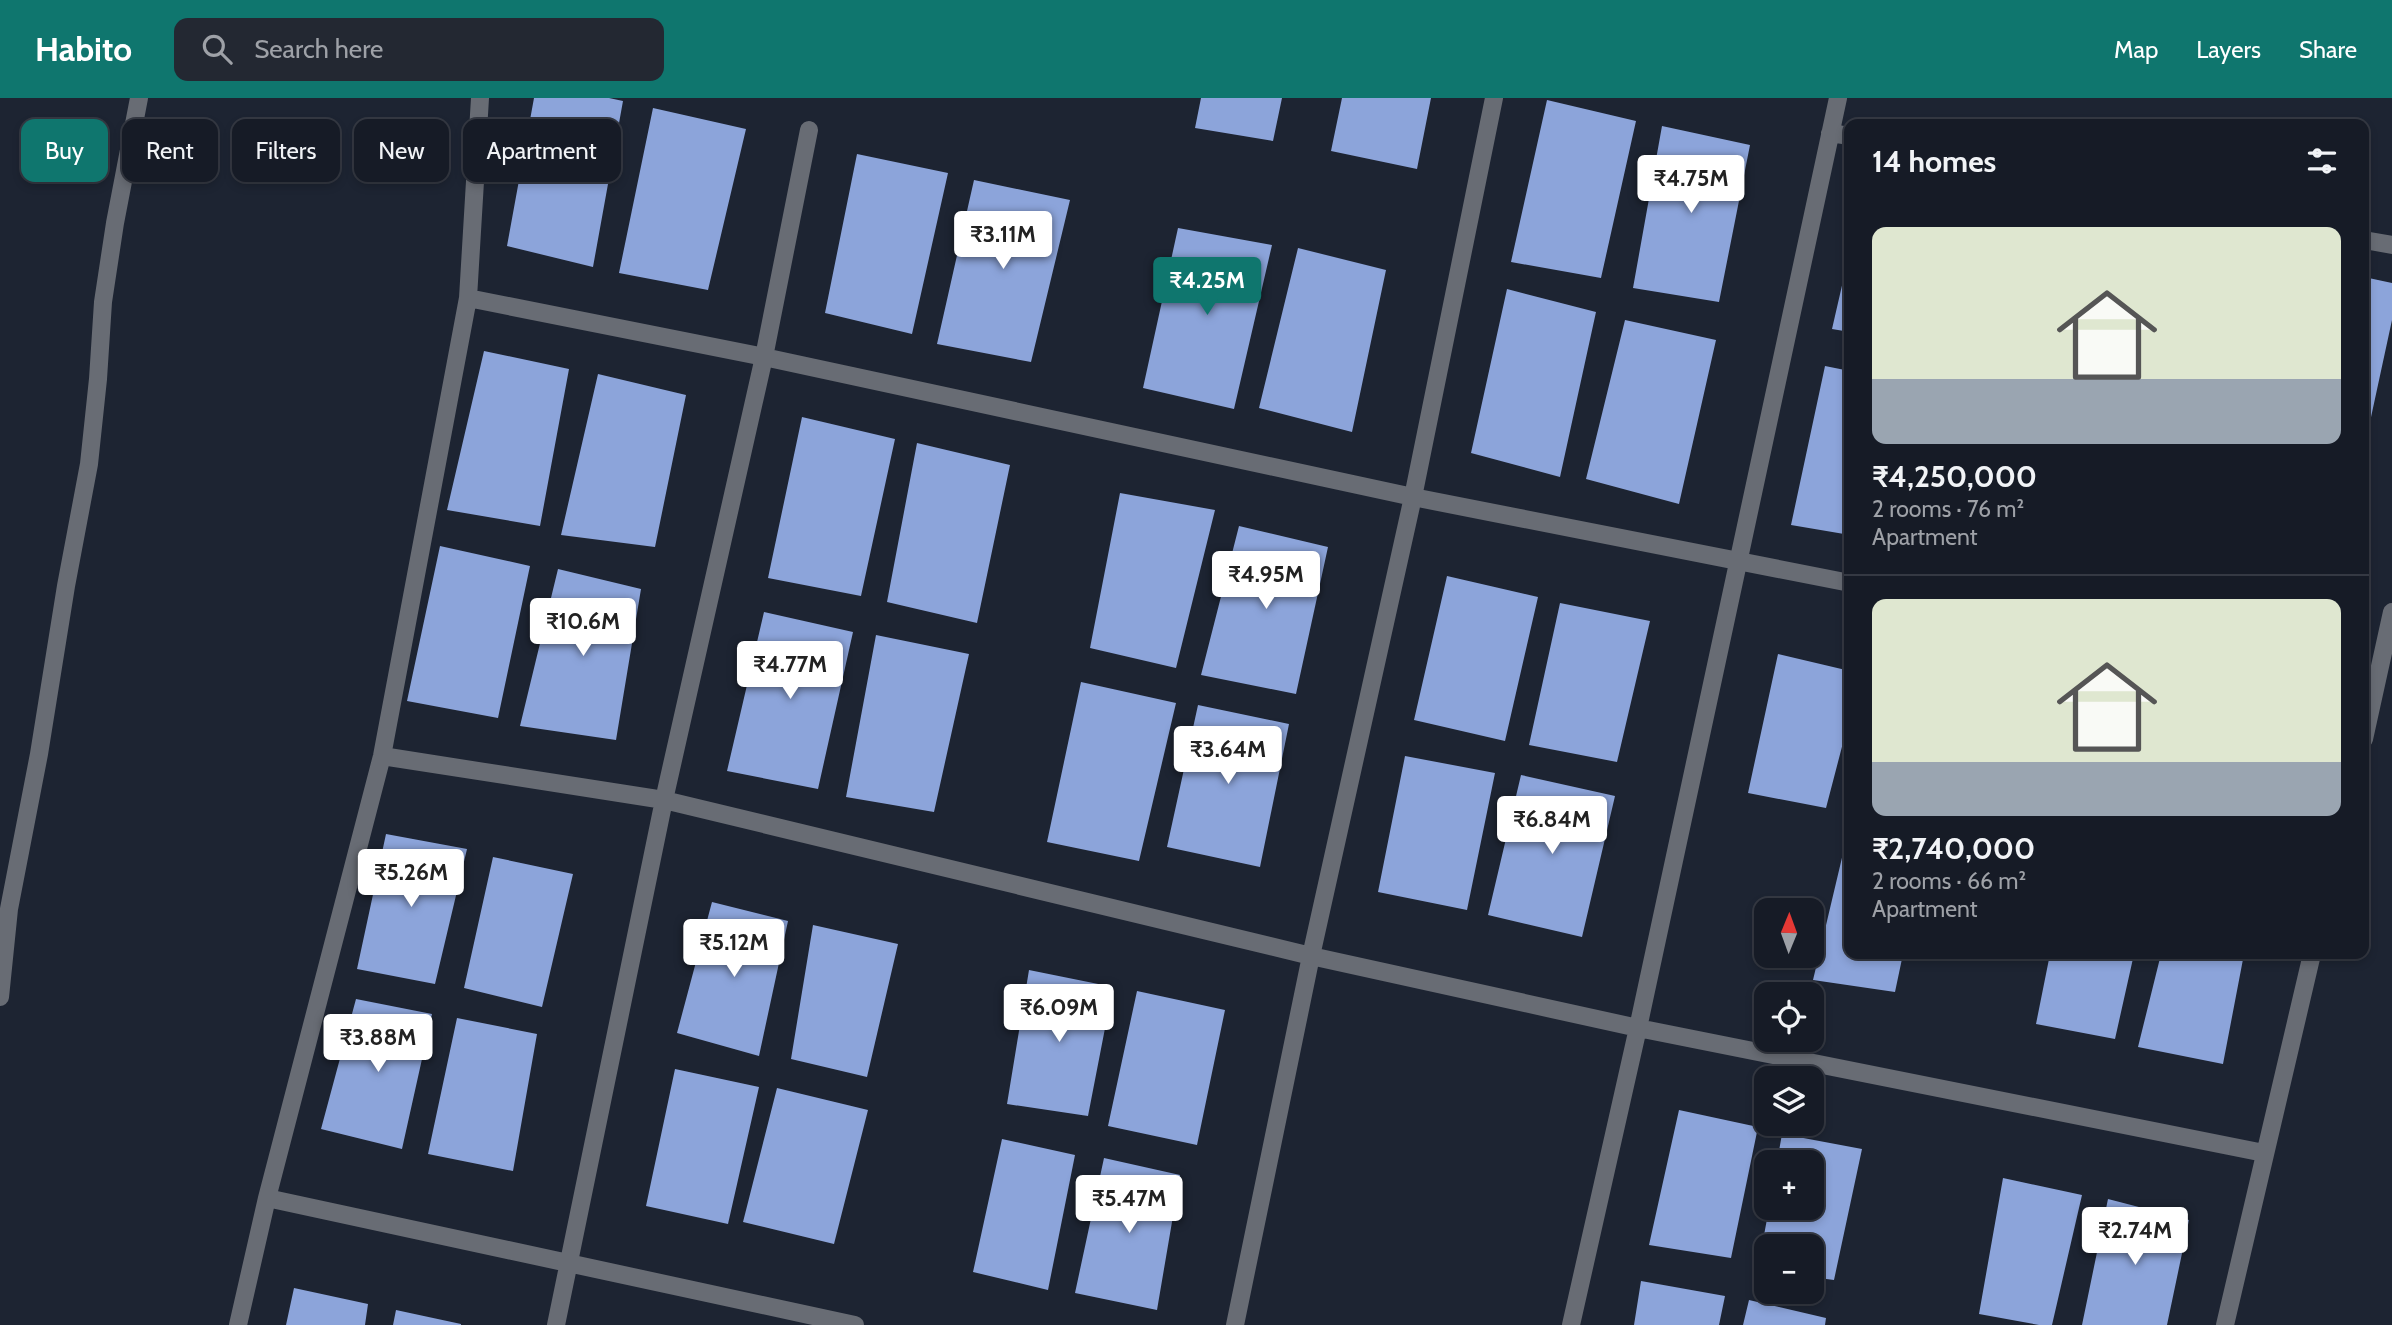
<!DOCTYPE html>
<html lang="en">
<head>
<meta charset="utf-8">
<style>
	body { margin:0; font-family:Cabin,sans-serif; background:#232832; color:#f1f3f6; height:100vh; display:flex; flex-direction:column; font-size:26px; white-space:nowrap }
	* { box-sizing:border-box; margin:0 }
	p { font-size:23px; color:#9ea1a7 }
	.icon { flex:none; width:38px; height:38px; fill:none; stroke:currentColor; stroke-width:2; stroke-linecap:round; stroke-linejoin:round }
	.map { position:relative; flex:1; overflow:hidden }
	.panel { position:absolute; left:1844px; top:21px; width:525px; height:840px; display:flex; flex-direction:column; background:#161b26; border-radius:14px; box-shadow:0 4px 10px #0003,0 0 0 2px #353943 }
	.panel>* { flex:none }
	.top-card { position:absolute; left:21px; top:21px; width:665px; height:63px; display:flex; gap:14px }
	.needle { width:46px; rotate:1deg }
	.fabs { position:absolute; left:1754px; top:800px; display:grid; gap:14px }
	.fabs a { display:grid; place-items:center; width:70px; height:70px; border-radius:14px; background:#161b26; box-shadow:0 4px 10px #0003,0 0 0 2px #353943; font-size:35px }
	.price { position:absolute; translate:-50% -60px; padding:0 16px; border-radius:7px; background:#fff; color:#222; font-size:23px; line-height:46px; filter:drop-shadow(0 2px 4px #0008) }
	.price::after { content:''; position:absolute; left:50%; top:42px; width:21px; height:16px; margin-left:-10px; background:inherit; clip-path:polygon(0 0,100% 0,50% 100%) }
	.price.selected { background:#0f766e; color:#fff }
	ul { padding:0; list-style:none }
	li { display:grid; align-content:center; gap:14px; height:371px; padding:0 28px }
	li+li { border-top:2px solid #353943 }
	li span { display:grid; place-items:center; height:217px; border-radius:14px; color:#555 }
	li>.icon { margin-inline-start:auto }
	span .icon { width:126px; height:126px; fill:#fffc; stroke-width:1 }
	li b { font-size:30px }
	h2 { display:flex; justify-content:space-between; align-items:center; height:84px; padding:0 28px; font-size:30px }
	.pill { padding:0 24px; border-radius:14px; background:#161b26; box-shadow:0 4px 10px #0003,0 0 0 2px #353943; font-size:24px; line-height:63px }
	.pill.selected { background:#0f766e; color:#fff }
	header { display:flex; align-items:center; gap:42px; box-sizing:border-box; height:98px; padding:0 35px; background:#0f766e; color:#fff }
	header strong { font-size:33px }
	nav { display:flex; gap:38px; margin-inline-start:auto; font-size:24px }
	.search { width:490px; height:63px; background:#232832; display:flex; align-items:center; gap:18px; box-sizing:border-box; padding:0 24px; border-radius:14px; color:#9ea1a7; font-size:26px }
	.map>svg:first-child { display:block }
	.building { fill:#8ca4da }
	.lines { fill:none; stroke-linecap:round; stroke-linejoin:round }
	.minor { stroke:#686c74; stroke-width:18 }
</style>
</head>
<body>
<header>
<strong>Habito</strong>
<div class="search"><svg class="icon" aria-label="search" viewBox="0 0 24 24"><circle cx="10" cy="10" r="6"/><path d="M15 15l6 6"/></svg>Search here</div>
<nav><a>Map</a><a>Layers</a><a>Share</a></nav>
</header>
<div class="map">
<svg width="2392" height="1227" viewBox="0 0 2392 1227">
	<rect width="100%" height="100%" fill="#1d2432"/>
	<path class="building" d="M534 0H609L623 3 593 169 507 148Z
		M1201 0H1282L1273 43 1195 30Z
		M1342 0H1431L1417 71 1331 53Z
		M1547 2 1636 23 1601 180 1511 164Z
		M653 10 746 31 708 192 619 175Z
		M1662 28 1750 47 1719 204 1633 190Z
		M857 56 948 75 912 236 825 215Z
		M974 82 1070 102 1031 264 937 246Z
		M1178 130 1272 147 1234 311 1143 290Z
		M1298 150 1386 172 1352 334 1259 310Z
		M1849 157H1850V234L1832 231Z
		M2364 179 2392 185V222L2365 347Z
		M1507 191 1596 214 1560 379 1471 355Z
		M1625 222 1716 242 1679 406 1586 381Z
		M484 253 569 271 540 428 447 412Z
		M1825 268 1850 273V437L1791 427Z
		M598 276 686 297 655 449 561 437Z
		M802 319 895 341 861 498 768 480Z
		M917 345 1010 367 977 525 887 504Z
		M1120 395 1215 412 1176 570 1090 550Z
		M1239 428 1328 449 1296 596 1201 577Z
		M440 448 530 468 498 620 407 603Z
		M558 471 641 491 616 642 520 628Z
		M1447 478 1538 499 1505 643 1414 622Z
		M1560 505 1650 523 1617 664 1529 647Z
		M764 514 853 534 818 691 727 673Z
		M876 537 969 556 934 714 846 699Z
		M1778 556 1850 573V618L1826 710 1748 695Z
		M1081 584 1176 605 1139 763 1047 744Z
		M1198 607 1289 626 1260 769 1167 749Z
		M1405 658 1495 675 1467 812 1378 794Z
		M1521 677 1615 698 1582 839 1488 817Z
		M386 736 467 751 435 886 357 871Z
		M1845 747 1850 748V856H1903L1895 894 1813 882Z
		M493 759 573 776 542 909 464 890Z
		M712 804 788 823 759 958 677 935Z
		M813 827 898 846 867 979 791 961Z
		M2050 856H2134L2115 941 2036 926Z
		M2161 856H2244L2223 966 2138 949Z
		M1029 872 1113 889 1088 1018 1007 1006Z
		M1137 893 1225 912 1197 1047 1108 1028Z
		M356 901 432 916 402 1051 321 1031Z
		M457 920 537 936 513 1073 428 1056Z
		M675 971 759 989 728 1126 646 1108Z
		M777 990 868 1012 834 1146 743 1124Z
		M1679 1012 1758 1029 1731 1160 1649 1147Z
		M1782 1036 1862 1051 1834 1182 1811 1179V1148H1766V1171L1758 1170 1769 1110H1811V1064H1777Z
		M1002 1041 1075 1057 1048 1192 973 1174Z
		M1104 1060 1180 1077 1157 1212 1075 1195Z
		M2003 1080 2082 1097 2052 1227H2039L1979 1216Z
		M2108 1101 2189 1122 2167 1227H2082Z
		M1641 1183 1725 1198 1719 1227H1634Z
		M294 1190 368 1206 365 1227H286Z
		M1749 1202 1826 1220 1825 1227H1743Z
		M396 1212 461 1226V1227H393Z"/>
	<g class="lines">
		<path class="minor" d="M1830 35 1850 38
			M2364 142 2392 147
			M468 200 764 259 809 32
			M2364 641 2392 514
			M382 658 664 702 1311 858 1638 930 2264 1055
			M0 899 9 811 39 656 66 488 89 366 98 281 103 204 115 125 139 0
			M267 1100 855 1227
			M238 1227 267 1100 382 658 468 200 480 0
			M556 1227 664 702 764 259 1413 399 1850 485
			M1235 1227 1311 858 1413 399 1494 0
			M1571 1227 1638 930 1838 0
			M2225 1227 2312 856"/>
	</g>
</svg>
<div class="fabs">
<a><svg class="needle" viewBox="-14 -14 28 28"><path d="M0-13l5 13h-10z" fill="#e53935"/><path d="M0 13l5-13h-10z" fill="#9ea1a7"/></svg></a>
<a><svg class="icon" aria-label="locate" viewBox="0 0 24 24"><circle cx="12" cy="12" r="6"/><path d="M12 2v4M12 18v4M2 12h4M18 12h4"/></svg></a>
<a><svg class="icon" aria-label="layers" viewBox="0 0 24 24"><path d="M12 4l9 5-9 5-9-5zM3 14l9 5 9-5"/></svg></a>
<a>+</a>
<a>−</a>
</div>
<b class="price" style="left:1691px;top:117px">₹4.75M</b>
<b class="price" style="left:1003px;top:173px">₹3.11M</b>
<b class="price selected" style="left:1207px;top:219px">₹4.25M</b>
<b class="price" style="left:1266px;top:513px">₹4.95M</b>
<b class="price" style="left:583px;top:560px">₹10.6M</b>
<b class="price" style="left:790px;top:603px">₹4.77M</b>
<b class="price" style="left:1228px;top:688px">₹3.64M</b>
<b class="price" style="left:1552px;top:758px">₹6.84M</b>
<b class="price" style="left:411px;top:811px">₹5.26M</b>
<b class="price" style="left:734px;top:881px">₹5.12M</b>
<b class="price" style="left:1059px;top:946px">₹6.09M</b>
<b class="price" style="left:378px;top:976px">₹3.88M</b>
<b class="price" style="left:1129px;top:1137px">₹5.47M</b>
<b class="price" style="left:2135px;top:1169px">₹2.74M</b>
<div class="top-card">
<a class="pill selected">Buy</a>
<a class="pill">Rent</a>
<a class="pill">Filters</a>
<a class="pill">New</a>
<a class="pill">Apartment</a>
</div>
<section class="panel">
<h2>14 homes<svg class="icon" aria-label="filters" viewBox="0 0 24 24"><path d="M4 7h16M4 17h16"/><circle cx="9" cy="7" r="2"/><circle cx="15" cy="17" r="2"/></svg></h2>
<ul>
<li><span style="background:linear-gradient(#dfe7d0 70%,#9aa5b1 0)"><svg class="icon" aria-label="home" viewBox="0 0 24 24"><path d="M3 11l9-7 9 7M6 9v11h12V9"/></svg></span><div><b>₹4,250,000</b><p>2 rooms · 76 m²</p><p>Apartment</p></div></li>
<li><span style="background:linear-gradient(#dfe7d0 75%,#9aa5b1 0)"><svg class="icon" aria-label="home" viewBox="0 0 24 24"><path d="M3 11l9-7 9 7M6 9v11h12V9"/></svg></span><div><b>₹2,740,000</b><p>2 rooms · 66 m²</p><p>Apartment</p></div></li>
</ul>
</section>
</div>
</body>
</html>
